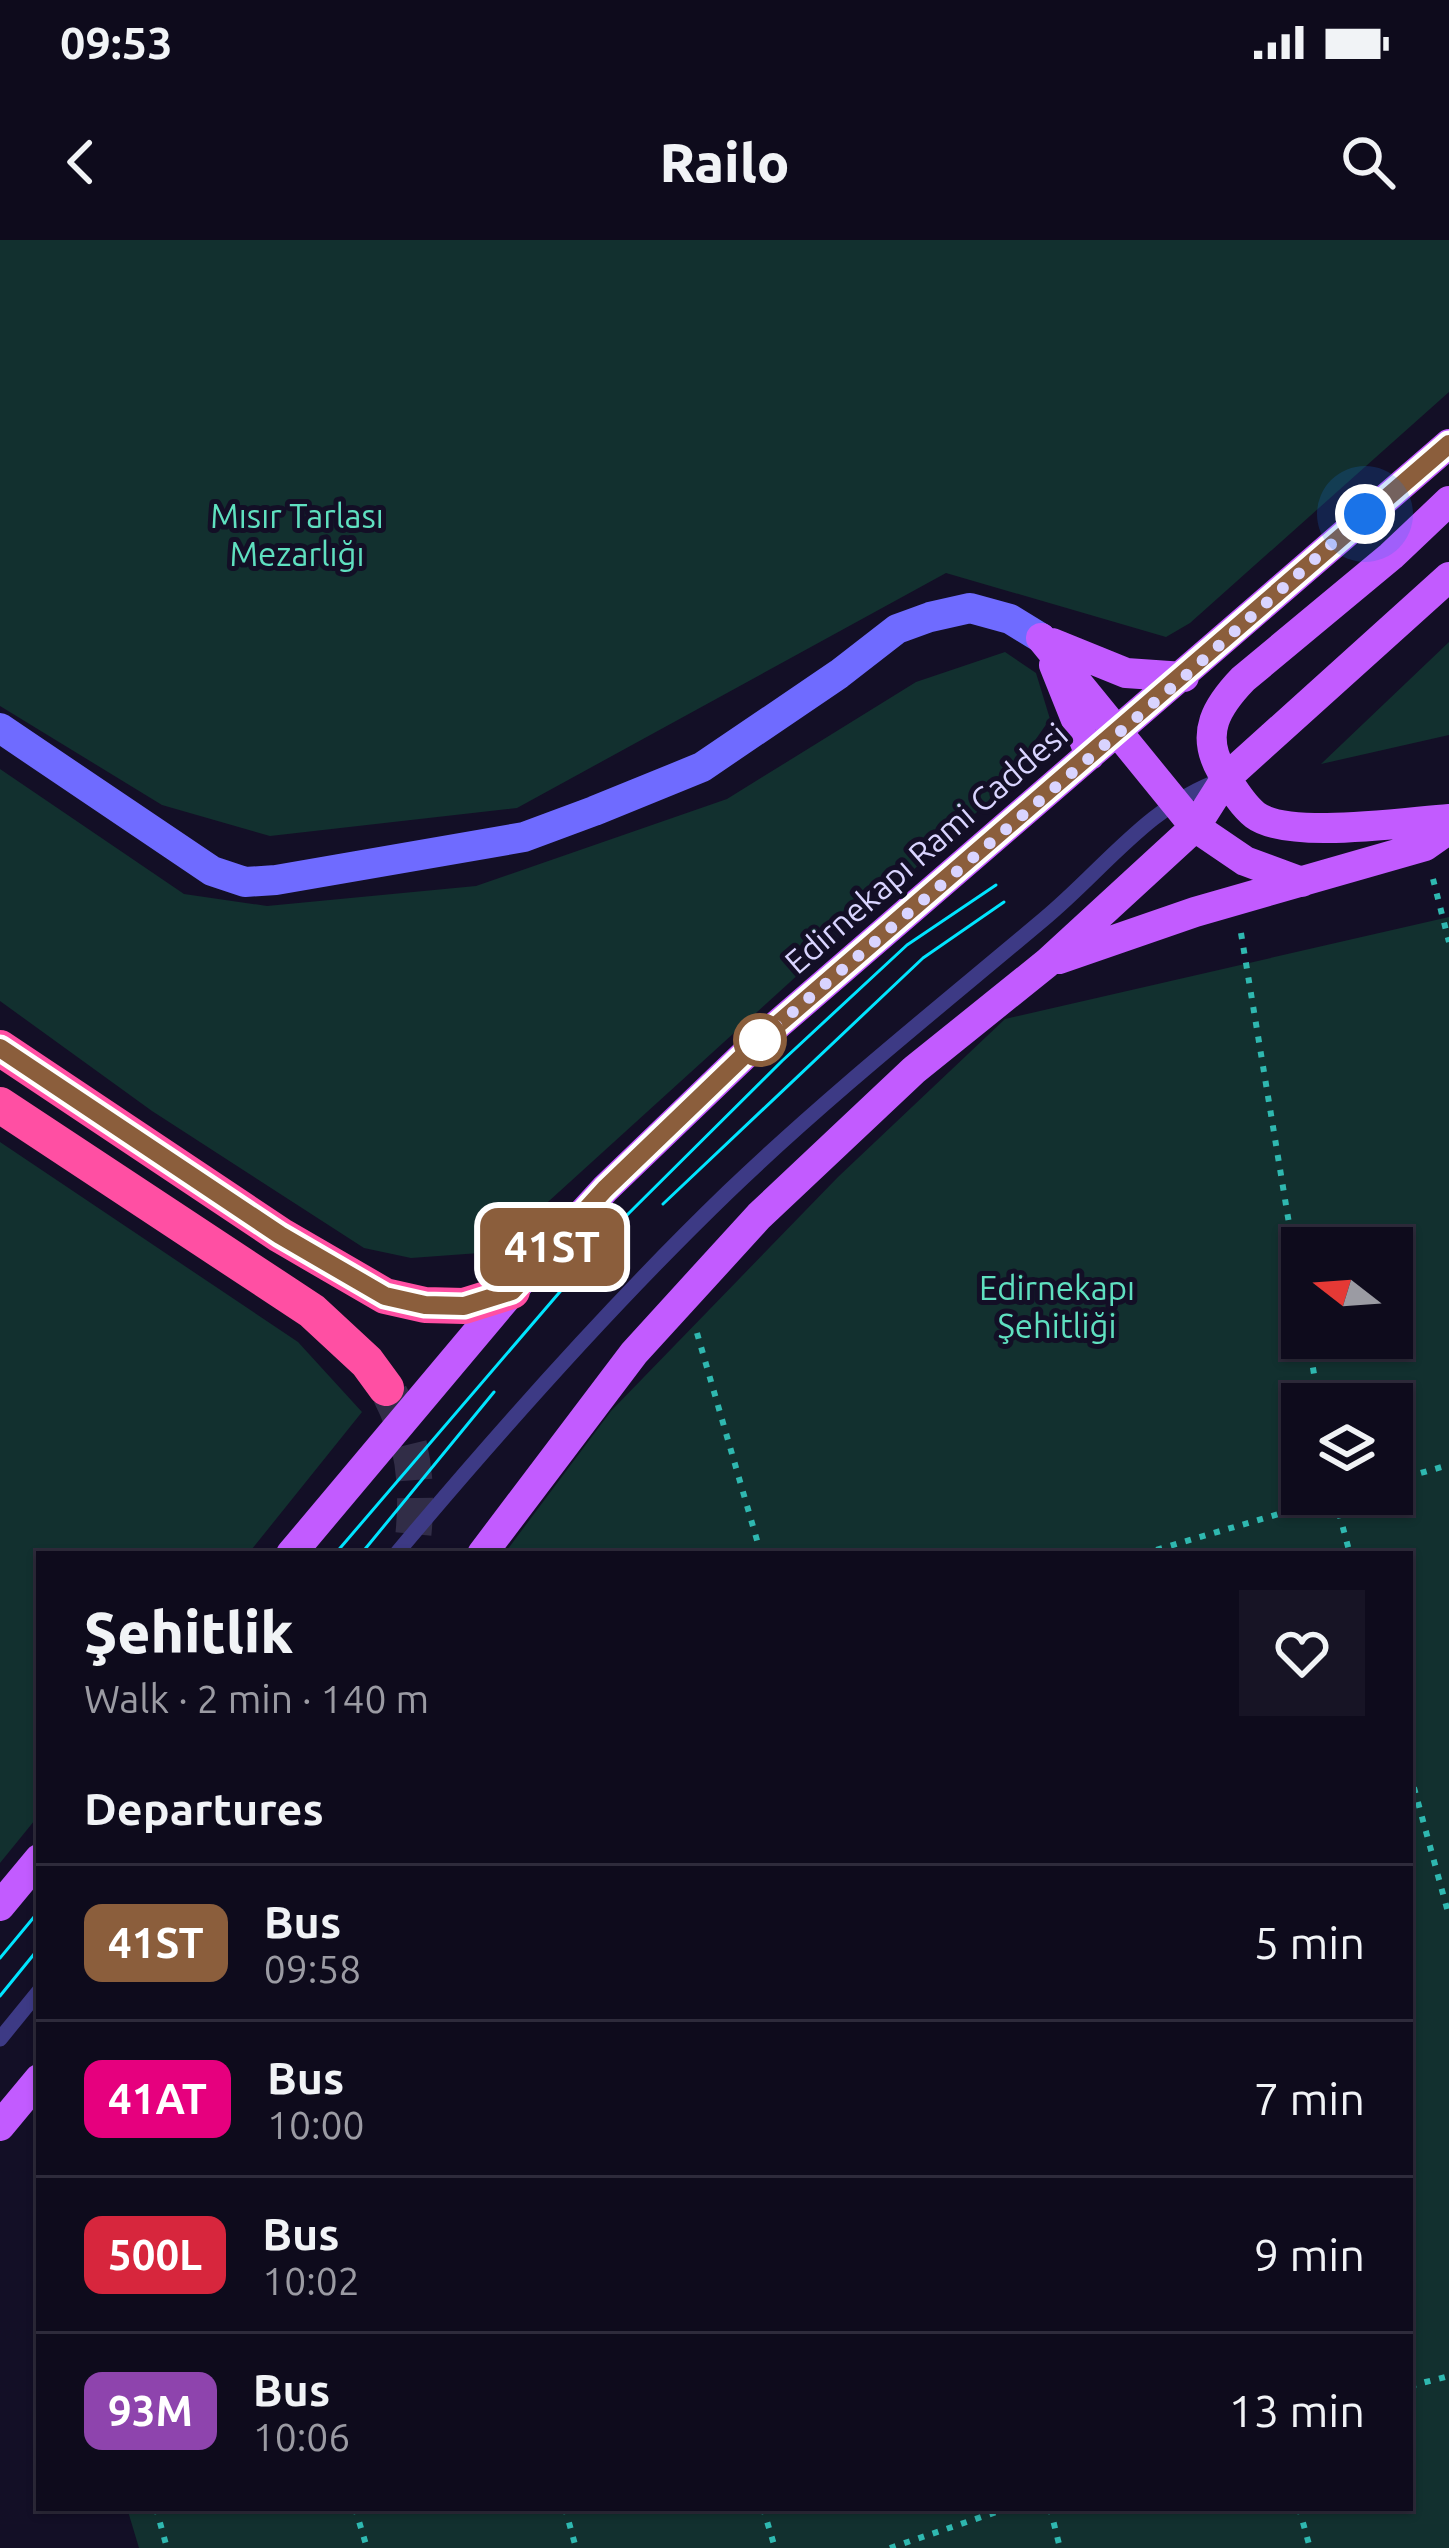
<!DOCTYPE html>
<html lang="en">
<head>
<meta charset="utf-8">
<style>
	:root { --surface:#0e0b1c; --page:#171425; --text:#f1f3f6; --muted:#9b9ba3; --line:#2e2b3b }
	body { margin:0; font-family:Ubuntu,sans-serif; background:var(--page); color:var(--text); height:100vh; display:flex; flex-direction:column; font-size:45px; white-space:nowrap }
	* { box-sizing:border-box; margin:0 }
	p { font-size:39px; color:var(--muted) }
	.icon { flex:none; width:66px; height:66px; fill:none; stroke:currentColor; stroke-width:2; stroke-linecap:round; stroke-linejoin:round }
	.map { position:relative; flex:1; overflow:hidden }
	.panel { position:absolute; left:36px; top:1311px; width:1377px; height:960px; display:flex; flex-direction:column; background:var(--surface); border-radius:0px; box-shadow:0 3px 9px #0004,0 0 0 3px var(--line) }
	.panel>* { flex:none }
	.badge { padding:0 24px; border-radius:18px; font-size:42px; line-height:78px }
	.needle { width:78px; rotate:287deg }
	.fabs { position:absolute; left:1281px; top:987px; display:grid; gap:24px }
	.fabs a { display:grid; place-items:center; width:132px; height:132px; border-radius:0px; background:var(--surface); box-shadow:0 3px 9px #0004,0 0 0 3px var(--line); font-size:60px }
	.you { position:absolute; width:60px; height:60px; margin:-30px; border:9px solid #fff; border-radius:50%; background:#1a73e8; box-shadow:0 0 0 18px #1a73e833 }
	.map>.badge { position:absolute; translate:-50% -50%; box-shadow:0 0 0 6px #fff }
	h2 { padding:0 48px; font-size:45px; line-height:108px }
	.round { display:grid; place-items:center; flex:none; width:126px; height:126px; border-radius:0px; background:var(--page) }
	.head { display:flex; align-items:center; justify-content:space-between; height:204px; padding:0 48px }
	h1 { font-size:57px; font-weight:800; line-height:90px }
	ul { padding:0; list-style:none }
	li { display:flex; align-items:center; gap:36px; height:156px; padding:0 48px; border-top:3px solid var(--line) }
	li div { flex:1 }
	li b { display:block; font-size:45px }
	li em { font-style:normal }
	li .badge { min-width:132px; font-weight:700; text-align:center }
	.status { display:flex; justify-content:space-between; align-items:center; height:84px; padding:0 60px; background:var(--surface); direction:ltr }
	.status svg { height:33px; fill:currentColor }
	header { display:flex; justify-content:space-between; align-items:center; height:156px; padding:0 48px; background:var(--surface); font-size:54px; font-weight:800 }
	.map>svg:first-child { display:block }
	.green { fill:#12302f; fill-rule:evenodd }
	.lines { fill:none; stroke-linecap:round; stroke-linejoin:round }
	.highway-tunnel { stroke:#312d47; stroke-width:36; stroke-dasharray:36 18; stroke-linecap:butt }
	.path { stroke:#2fb8b0; stroke-width:6; stroke-dasharray:6 9; stroke-linecap:butt }
	.lane { stroke:#3d3a85; stroke-width:15 }
	.secondary { stroke:#6f6bff; stroke-width:30 }
	.primary { stroke:#c25bff; stroke-width:30 }
	.highway { stroke:#ff4fa3; stroke-width:36 }
	.tram { stroke:#00e5ff; stroke-width:3 }
	.line-casing { stroke:#fff; stroke-width:27 }
	.line { stroke:#8b5e3c; stroke-width:18 }
	.walk { stroke:#d9d4ff; stroke-width:12; stroke-dasharray:0 21.6 }
	.stop-dot { fill:#fff; stroke:#8b5e3c; stroke-width:6 }
	.labels { text-anchor:middle; stroke-width:10; stroke-linejoin:round; paint-order:stroke }
	.park-label { font-size:33px; fill:#5fe0c0; stroke:#130f26 }
	.street-label { font-size:33px; fill:#d9d4ff; stroke:#130f26 }
</style>
</head>
<body>
<div class="status"><b>09:53</b><svg viewBox="0 0 49 12"><path d="M0 12V9h3v3zM5 12V6h3v6zM10 12V3h3v9zM15 12V0h3v12zM26 1h20v11H26zM47 4h2v5h-2z"/></svg></div>
<header><svg class="icon" aria-label="back" viewBox="0 0 24 24"><path d="M15 5l-7 7 7 7"/></svg>Railo<svg class="icon" aria-label="search" viewBox="0 0 24 24"><circle cx="10" cy="10" r="6"/><path d="M15 15l6 6"/></svg></header>
<div class="map">
<svg width="1449" height="2308" viewBox="0 0 1449 2308">
	<rect width="100%" height="100%" fill="#130f26"/>
	<path class="green" d="M0 0H1449V152L1190 383 1166 397 946 333 517 568 270 596 162 565 0 466Z
		M1449 402V495L1321 524Z
		M1005 412 1036 433 1050 479 998 553 493 1012 411 1018 364 1008 152 871 0 761V529L184 654 267 666 476 646 727 559 916 442Z
		M1449 677V2308H139L127 2268H1410V1314H504L611 1171 838 937 1005 779ZM1302 1008H1392V1098H1302ZM1302 1164H1392V1254H1302Z
		M0 902 298 1102 362 1172 248 1314H39V1575L0 1623Z"/>
	<g class="lines">
		<path class="highway-tunnel" d="M390 1154C417 1206 419 1258 411 1314"/>
		<path class="path" d="M1433 639 1449 702
			M1241 693 1302 1062
			M697 1093 761 1314
			M1308 1098 1319 1164
			M1392 1241 1449 1225
			M1335 1258 1350 1314
			M1142 1314 1347 1254
			M1410 1533 1449 1676
			M1410 2146 1449 2136
			M156 2268 167 2308
			M355 2268 367 2308
			M565 2268 576 2308
			M763 2268 775 2308
			M1050 2268 1060 2308
			M1299 2268 1310 2308
			M890 2308 1008 2268"/>
		<path class="lane" d="M396 1314C501 1189 610 1066 728 952 828 856 937 769 1044 679 1102 631 1149 565 1221 540
			M0 1799 39 1751"/>
		<path class="secondary" d="M0 488 212 631 245 642 276 640 524 597 594 571 702 527 839 434 897 389 930 377 970 368 1010 379 1041 398"/>
		<path class="primary" d="M1449 261 1391 316 1243 439C1217 466 1200 493 1221 530 1230 544 1241 564 1255 575 1288 600 1405 582 1449 579
			M1041 398 1195 587 1245 621 1302 642
			M1052 403 1126 433 1184 437
			M1054 425 1090 515
			M1059 719 1195 672 1425 606 1449 589
			M291 1314 512 1051 605 949 762 798 1449 204
			M482 1314 634 1113 759 976 914 830 1047 723 1195 587 1226 538 1449 337
			M0 1666 39 1619
			M0 1886 39 1839"/>
		<path class="highway" d="M0 808 280 995 385 1056 425 1065 464 1066 512 1051
			M0 865 312 1071 367 1122 386 1148"/>
		<path class="tram" d="M663 964 923 718 1004 662
			M335 1314 619 983 782 821 907 705 996 645
			M361 1314 494 1152
			M0 1718 39 1671
			M0 1756 39 1708"/>
	</g>
	<g class="lines">
		<defs>
			<path id="line" d="M0 808 280 995 385 1056 425 1065 464 1066 512 1051 605 949 762 798 1449 204"/>
		</defs>
		<use href="#line" class="line-casing"/>
		<use href="#line" class="line"/>
		<path class="walk" d="M760 800 1184 437 1365 274"/>
	</g>
	<circle class="stop-dot" cx="760" cy="800" r="24"/>
	<g class="labels">
		<g class="park-label">
			<text x="297" y="288">Mısır Tarlası<tspan x="297" dy="38">Mezarlığı</tspan></text>
			<text x="1057" y="1060">Edirnekapı<tspan x="1057" dy="38">Şehitliği</tspan></text>
		</g>
		<g class="street-label">
			<text transform="translate(926 608) rotate(-41)" y="12">Edirnekapı Rami Caddesi</text>
		</g>
	</g>
</svg>
<div class="fabs">
<a><svg class="needle" viewBox="-14 -14 28 28"><path d="M0-13l5 13h-10z" fill="#e53935"/><path d="M0 13l5-13h-10z" fill="#9b9ba3"/></svg></a>
<a><svg class="icon" aria-label="layers" viewBox="0 0 24 24"><path d="M12 4l9 5-9 5-9-5zM3 14l9 5 9-5"/></svg></a>
</div>
<div class="you" style="left:1365px;top:274px"></div>
<b class="badge" style="left:552px;top:1007px;background:#8b5e3c;color:#fff">41ST</b>
<section class="panel">
<div class="head"><div><h1>Şehitlik</h1><p>Walk · 2 min · 140 m</p></div><a class="round"><svg class="icon" aria-label="heart" viewBox="0 0 24 24"><path d="M12 20l-8-8c-3-5 5-10 8-4 3-6 11-1 8 4z"/></svg></a></div>
<h2>Departures</h2>
<ul>
<li><span class="badge" style="background:#8b5e3c;color:#fff">41ST</span><div><b>Bus</b><p>09:58</p></div><em>5 min</em></li>
<li><span class="badge" style="background:#e6007e;color:#fff">41AT</span><div><b>Bus</b><p>10:00</p></div><em>7 min</em></li>
<li><span class="badge" style="background:#d7263d;color:#fff">500L</span><div><b>Bus</b><p>10:02</p></div><em>9 min</em></li>
<li><span class="badge" style="background:#8e44ad;color:#fff">93M</span><div><b>Bus</b><p>10:06</p></div><em>13 min</em></li>
</ul>
</section>
</div>
</body>
</html>
